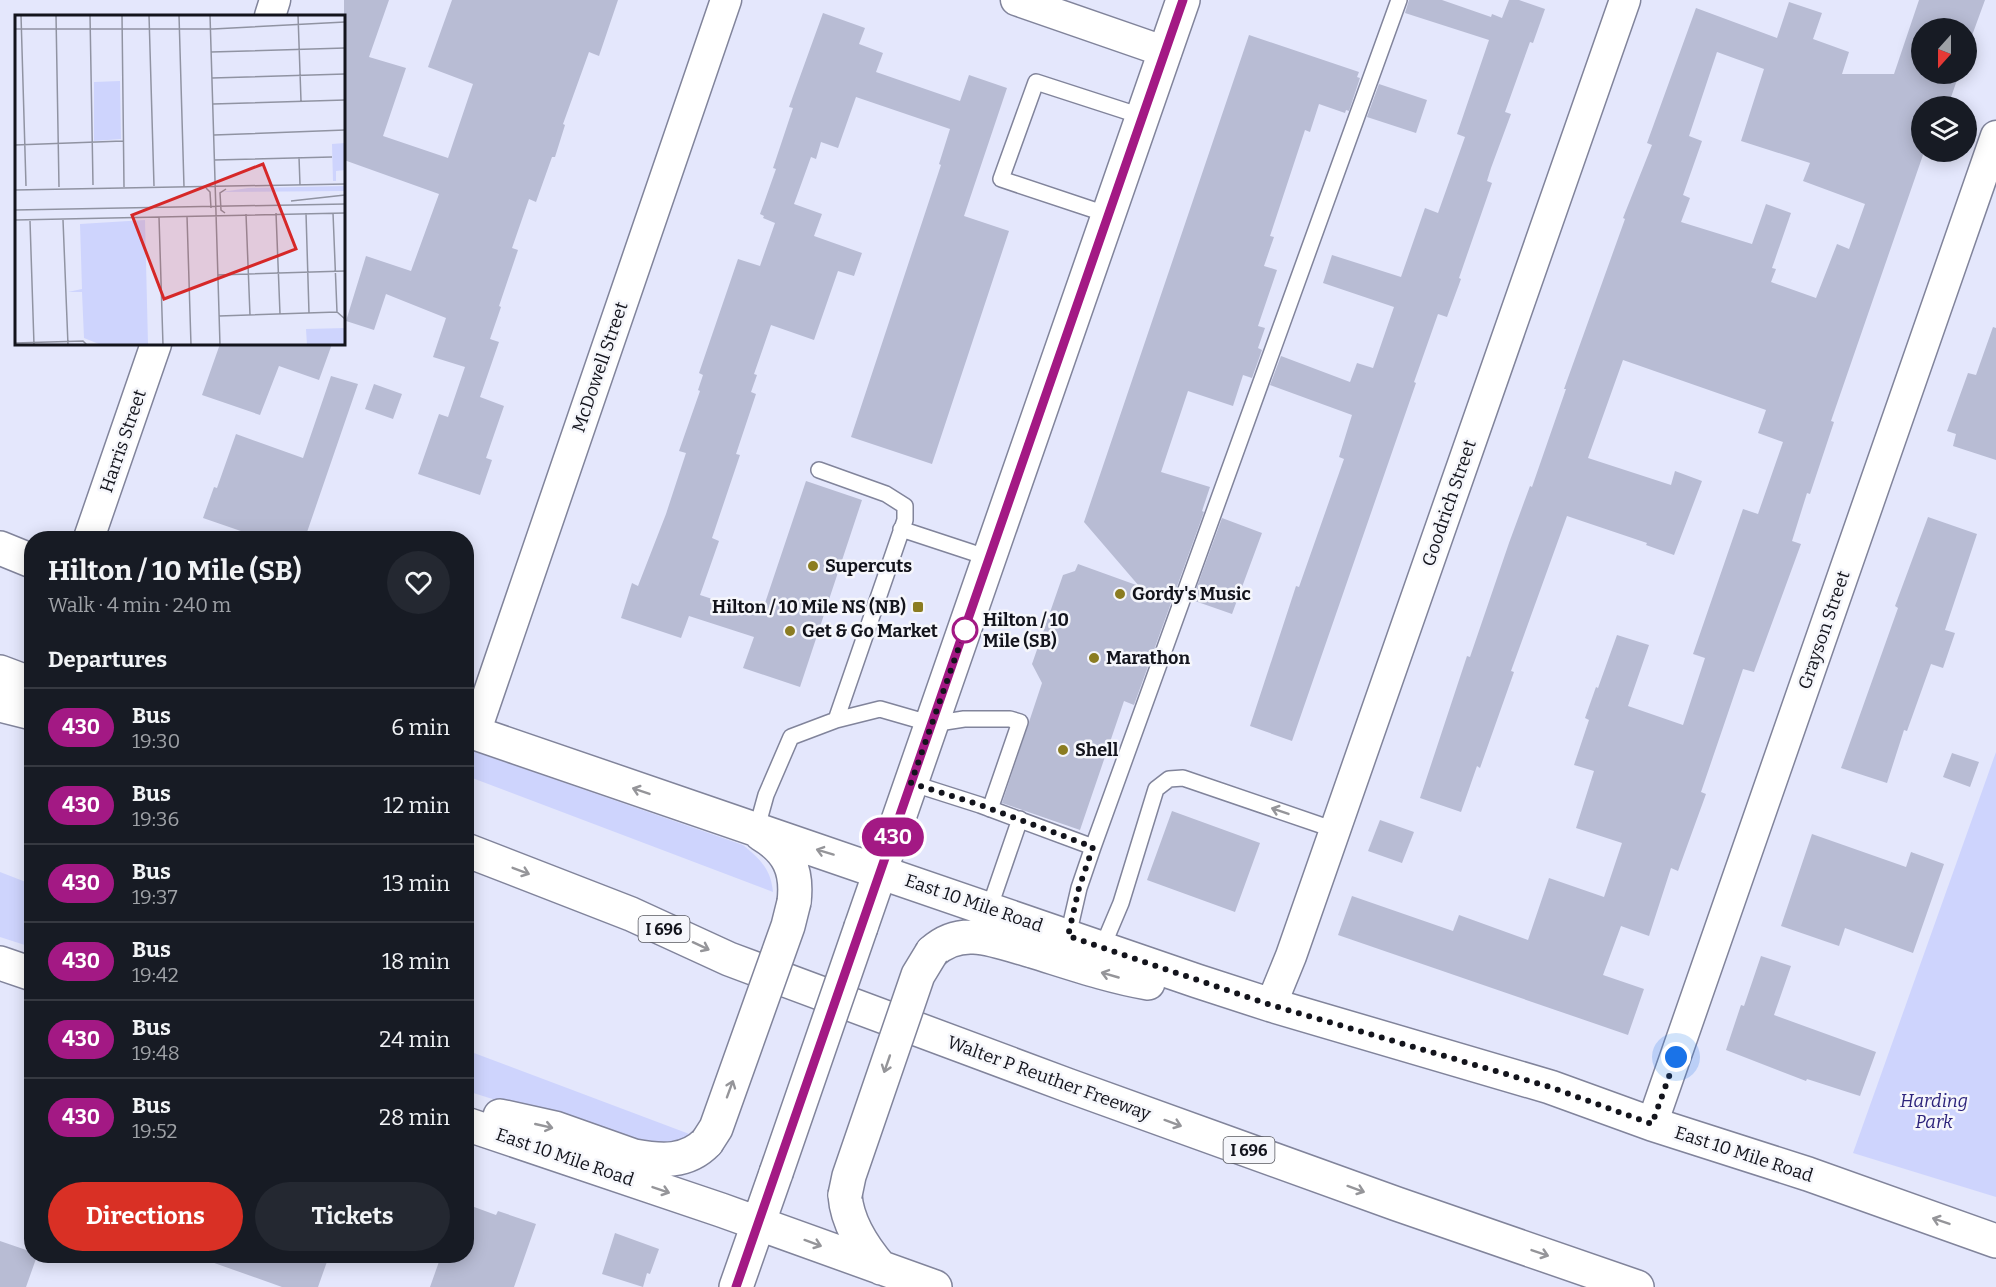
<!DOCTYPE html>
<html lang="en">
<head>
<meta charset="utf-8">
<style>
	:root { --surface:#171b24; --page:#242831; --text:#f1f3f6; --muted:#9ea1a6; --line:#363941; --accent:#d93025 }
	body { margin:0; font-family:Bitter,serif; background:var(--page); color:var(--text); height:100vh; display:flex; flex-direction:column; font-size:22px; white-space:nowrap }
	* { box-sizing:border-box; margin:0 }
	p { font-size:20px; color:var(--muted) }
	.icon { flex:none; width:33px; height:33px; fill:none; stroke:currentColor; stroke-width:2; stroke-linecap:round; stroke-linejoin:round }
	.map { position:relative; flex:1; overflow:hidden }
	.drawer { position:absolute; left:24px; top:531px; width:450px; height:732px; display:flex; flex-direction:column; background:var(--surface); border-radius:24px; box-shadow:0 3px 15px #0003 }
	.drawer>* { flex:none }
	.badge { padding:0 12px; border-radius:20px; font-size:21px; line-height:39px }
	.needle { width:39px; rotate:201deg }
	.controls { position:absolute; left:1911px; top:18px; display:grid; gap:12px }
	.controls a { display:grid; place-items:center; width:66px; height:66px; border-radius:50%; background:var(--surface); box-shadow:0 3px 15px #0003; font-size:30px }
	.you { position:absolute; width:30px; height:30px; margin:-15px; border:4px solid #fff; border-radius:50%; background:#1a73e8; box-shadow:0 0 0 9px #1a73e833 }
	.map>.badge { position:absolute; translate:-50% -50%; box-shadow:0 0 0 3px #fff }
	h2 { padding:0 24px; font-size:22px; line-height:54px }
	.round { display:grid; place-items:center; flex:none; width:63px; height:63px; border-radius:32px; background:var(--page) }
	.head { display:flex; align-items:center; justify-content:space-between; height:102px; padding:0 24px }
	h1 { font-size:28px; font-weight:700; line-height:45px }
	.button { display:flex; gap:12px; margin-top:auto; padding:12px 24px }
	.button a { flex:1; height:69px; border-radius:36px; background:var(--accent); color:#fff; font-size:24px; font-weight:700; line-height:69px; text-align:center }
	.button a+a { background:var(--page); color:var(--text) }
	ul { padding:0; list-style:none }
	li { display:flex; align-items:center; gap:18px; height:78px; padding:0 24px; border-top:2px solid var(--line) }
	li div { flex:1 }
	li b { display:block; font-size:22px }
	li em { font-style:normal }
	li .badge { min-width:66px; font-weight:700; text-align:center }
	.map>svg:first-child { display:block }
	.green { fill:#ced4fd }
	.building { fill:#b8bcd4; fill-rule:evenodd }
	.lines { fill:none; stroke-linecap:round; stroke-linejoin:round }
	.lane-casing { stroke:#81849b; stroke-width:18 }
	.street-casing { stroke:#81849b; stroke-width:33 }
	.secondary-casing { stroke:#81849b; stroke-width:36 }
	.highway-casing { stroke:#81849b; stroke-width:36 }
	.lane { stroke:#fff; stroke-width:15 }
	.street { stroke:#fff; stroke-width:30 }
	.secondary { stroke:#fff; stroke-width:33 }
	.highway { stroke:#fff; stroke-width:33 }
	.secondary-bridge-casing { stroke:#81849b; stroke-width:36; stroke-linecap:butt }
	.secondary-bridge { stroke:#fff; stroke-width:33 }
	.oneway { stroke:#959599 }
	.line-casing { stroke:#fff; stroke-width:14 }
	.line { stroke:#a31984; stroke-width:9 }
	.walk { stroke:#13141c; stroke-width:6; stroke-dasharray:0 10.8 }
	.poi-dot { fill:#8b7c21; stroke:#f5f6fb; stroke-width:2 }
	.stop-dot { fill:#fff; stroke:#a31984; stroke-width:3 }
	.labels { text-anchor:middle; stroke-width:5; stroke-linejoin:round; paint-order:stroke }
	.shield { fill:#f5f6fb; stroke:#57585f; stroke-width:1.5 }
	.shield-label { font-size:16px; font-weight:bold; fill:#13141c }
	.street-label { font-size:18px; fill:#13141c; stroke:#f5f6fb }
	.poi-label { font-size:18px; font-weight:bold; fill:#13141c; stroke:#f5f6fb; text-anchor:start }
	.stop-label { font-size:18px; font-weight:bold; fill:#13141c; stroke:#f5f6fb; text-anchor:start }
	.park-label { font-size:18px; font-style:italic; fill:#2c237b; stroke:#f5f6fb }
	.inset-road { fill:none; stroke:#9093a2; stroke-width:1.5 }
	.view { fill:#d62828; fill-opacity:0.15; stroke:#d62828; stroke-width:3 }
	.inset-edge { fill:none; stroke:#13141c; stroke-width:3 }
</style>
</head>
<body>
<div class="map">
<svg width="1996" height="1287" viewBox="0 0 1996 1287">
	<rect width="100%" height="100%" fill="#e4e7fc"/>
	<path class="green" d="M467 749 743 845C760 859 771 869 773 892L467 776Z
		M1996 752V1197L1853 1153Z
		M0 872 31 884V947L0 937Z
		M466 1050 692 1135 677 1143 650 1148 467 1091Z"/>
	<path class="building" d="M344 0H389L369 57 406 68 383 136 448 158 473 84 428 67 452 0H618L599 56 589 52 563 124 565 125 555 157H552L536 202 529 199 512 248 518 250 499 306 501 307 490 339 499 342 480 397 504 406 486 458 492 460 480 495 418 474 439 414 448 417 465 367 433 357 446 318 386 294 374 330 346 321 366 256 411 271 439 194 344 160Z
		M1409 0H1442L1491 17 1492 14 1502 18 1509 0H1519L1545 9 1533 43 1530 42 1505 112 1511 114 1491 168 1487 181 1492 183 1459 278 1461 279 1447 317 1438 314 1414 382 1416 383 1292 741 1250 726 1296 586 1299 587 1344 459 1339 457 1352 415 1270 385 1281 356 1350 382 1357 363 1373 368 1394 307 1323 283 1332 255 1401 277 1425 208 1438 213 1465 137 1457 134 1489 40 1405 13Z
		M1919 0H1985L1966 52V28H1922V74H1959L1948 106H1922V152H1924L1831 421 1834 422 1810 494 1807 493 1792 541 1801 544 1754 672 1743 669 1701 792 1706 794 1678 871 1671 868 1649 936 1621 926 1603 975 1644 989 1628 1035 1338 935 1352 896 1453 931 1459 915 1528 940 1549 878 1604 897 1622 843 1576 828 1594 771 1574 765 1589 720 1585 718 1596 687 1598 688 1617 635 1649 645 1628 706 1683 725 1705 658 1693 654 1743 509 1758 514 1783 442 1758 433 1766 410 1623 360 1588 458 1671 485 1675 471 1702 481 1674 555 1646 545 1647 543 1567 516 1511 671 1514 672 1480 768 1477 766 1461 812 1420 798 1467 656 1470 657 1509 543 1530 486 1532 487 1566 389H1564L1625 219 1623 218 1652 145 1647 143 1696 8 1777 38 1789 2 1822 13 1813 39 1849 52 1842 74H1894ZM1717 52 1764 69 1741 141 1810 163 1803 181 1865 204 1849 249 1837 244 1816 298 1771 282 1776 269 1772 268 1791 213 1766 204 1752 244 1681 222 1690 198 1683 195 1702 141 1689 136Z
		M823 13 865 28 859 44 883 53 876 72 960 101 969 75 1007 88 964 216 1009 231 932 464 851 437 941 165 939 164 950 129 856 97 838 148 821 142 816 159 811 157 794 204 822 214 814 236 862 253 854 276 838 271 814 340 771 325 754 374 757 375 751 392 756 394 736 454 740 455 712 538 719 541 700 595 761 615 806 481 862 500 800 687 743 668 754 637 689 616 681 638 621 618 632 583 638 586 666 514 686 453 679 451 700 391 698 390 703 375 699 373 738 259 760 266 775 223 763 218 764 216 760 214 776 169 773 168 793 108 789 107Z
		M1249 35 1359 72 1357 77 1360 78 1349 111 1346 110 1345 113 1319 104 1310 132 1305 130 1270 236 1274 237 1264 266 1277 270 1258 326 1265 328 1258 348 1262 350 1252 378 1243 375 1233 406 1188 391 1161 472 1210 487 1202 511 1204 512 1134 705 1124 701 1080 830 1002 803 1042 683 1032 664 1063 575 1075 571 1078 564 1139 586 1084 522Z
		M1379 84 1427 100 1416 133 1367 117Z
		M1993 327 1996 328V460L1953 446 1956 434 1947 431 1968 373 1976 375Z
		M220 344H332L319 380 279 366 260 415 202 395Z
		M331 376 358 384 305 538H261L203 518 214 487 217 488 236 434 303 458Z
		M374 384 402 394 393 419 365 409Z
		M1928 517 1977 534 1945 630 1955 633 1943 668 1931 664 1907 731 1904 730 1887 783 1841 768 1898 608 1895 606Z
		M1222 518 1262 533 1232 614 1192 600Z
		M1952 753 1979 762 1970 787 1943 777Z
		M1172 811 1260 843 1235 912 1147 880Z
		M1380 820 1414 832 1402 863 1368 851Z
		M1812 834 1906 867 1911 852 1944 864 1913 953 1845 928 1839 946 1781 926Z
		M1761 956 1791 966 1774 1015 1876 1052 1860 1096 1807 1079 1806 1081 1726 1050 1741 1005 1744 1006Z
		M466 1204 496 1215 498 1211 536 1224 514 1287H430L441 1256H466Z
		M615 1233 659 1249 650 1274 647 1273 643 1287 602 1274Z
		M0 1241 32 1252V1256H37L26 1287H0Z
		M203 1256H329L318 1287H282L203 1259Z"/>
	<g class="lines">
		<defs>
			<path id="lane" d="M1109 215 1001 179 1036 82 1144 117
				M819 470 886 494 905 506V520L836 720
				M901 529 989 558
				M911 783 980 805 1093 847
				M756 831 766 795 791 737 836 720 880 709 932 724 964 719H1010L1020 722 990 809
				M989 909 1020 819
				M1067 940 1079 888 1093 847 1399 0
				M1102 948 1121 903 1156 789 1169 779 1183 778 1335 830"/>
			<path id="street" d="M1016 0 1166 52
				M270 16 275 0
				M89 538 156 344
				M475 733 726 0
				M1271 1005 1291 956 1625 0
				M1652 1124 1996 136"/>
			<path id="secondary" d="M0 548 32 561
				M466 730 1197 981 1271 1005 1550 1087 1652 1124 1808 1174 1996 1241
				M761 834C788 850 798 870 794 902
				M861 927 1183 0
				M932 952C944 941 957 936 974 937 993 938 1014 946 1032 951 1071 963 1108 976 1148 983
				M0 963 32 974
				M500 1116 555 1128 634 1156C661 1161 687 1163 707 1142
				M466 1124 721 1210 935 1287
				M845 1195C847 1223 863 1247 881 1268
				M736 1287 776 1173"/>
			<path id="highway" d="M0 672 32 684
				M0 705 32 713
				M466 850 631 914 729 959 1067 1085 1397 1204 1637 1287"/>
		</defs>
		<use href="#lane" class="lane-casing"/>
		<use href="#street" class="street-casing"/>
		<use href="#secondary" class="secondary-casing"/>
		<use href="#highway" class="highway-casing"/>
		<use href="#lane" class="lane"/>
		<use href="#street" class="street"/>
		<use href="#secondary" class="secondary"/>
		<use href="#highway" class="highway"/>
		<defs>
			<path id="secondary-bridge" d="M707 1142 716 1128 788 926 794 902
				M776 1173 861 927
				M845 1195 849 1176 918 975 932 952"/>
		</defs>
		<use href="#secondary-bridge" class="secondary-bridge-casing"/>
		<use href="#secondary-bridge" class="secondary-bridge"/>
	</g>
	<defs><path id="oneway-shaft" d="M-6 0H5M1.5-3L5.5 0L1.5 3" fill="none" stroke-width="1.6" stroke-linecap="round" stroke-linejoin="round" transform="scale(1.5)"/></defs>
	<g class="oneway">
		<use href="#oneway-shaft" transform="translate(641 791) rotate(-161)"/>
		<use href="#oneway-shaft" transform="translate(1280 811) rotate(-161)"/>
		<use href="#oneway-shaft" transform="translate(825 852) rotate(-163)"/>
		<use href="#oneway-shaft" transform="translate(521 871) rotate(21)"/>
		<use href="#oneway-shaft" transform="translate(701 946) rotate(25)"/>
		<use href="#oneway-shaft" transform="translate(1110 975) rotate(-164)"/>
		<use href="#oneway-shaft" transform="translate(887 1064) rotate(109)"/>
		<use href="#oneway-shaft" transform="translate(730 1089) rotate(-70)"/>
		<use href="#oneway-shaft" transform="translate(1173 1123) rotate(20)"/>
		<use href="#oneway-shaft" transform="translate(544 1126) rotate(13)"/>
		<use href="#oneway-shaft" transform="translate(1356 1189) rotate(20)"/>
		<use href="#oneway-shaft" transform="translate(661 1190) rotate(19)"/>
		<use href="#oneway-shaft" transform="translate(1941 1221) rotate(-161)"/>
		<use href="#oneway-shaft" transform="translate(813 1243) rotate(20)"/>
		<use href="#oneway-shaft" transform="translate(1540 1253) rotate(19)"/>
	</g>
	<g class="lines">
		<defs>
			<path id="line" d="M736 1287 1183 0"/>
		</defs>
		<use href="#line" class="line-casing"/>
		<use href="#line" class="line"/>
		<path class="walk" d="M965 630 911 783 980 805 1093 847 1079 888 1068 936 1271 1005 1550 1087 1652 1124 1676 1057"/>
	</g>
	<g class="poi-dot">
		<circle cx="813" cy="566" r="6"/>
		<circle cx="1120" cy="594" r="6"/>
		<rect x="912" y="601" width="12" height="12" rx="3"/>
		<circle cx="790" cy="631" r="6"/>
		<circle cx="1094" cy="658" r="6"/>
		<circle cx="1063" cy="750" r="6"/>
	</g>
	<circle class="stop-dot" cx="965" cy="630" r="12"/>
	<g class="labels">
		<g class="shield">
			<rect x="638.5" y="916" width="51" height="26" rx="4.5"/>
			<rect x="1223.5" y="1137" width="51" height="26" rx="4.5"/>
		</g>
		<g class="shield-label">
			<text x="664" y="935">I 696</text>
			<text x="1249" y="1156">I 696</text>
		</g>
		<g class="street-label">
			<text transform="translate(600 367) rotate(-71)" y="6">McDowell Street</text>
			<text transform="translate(123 441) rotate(-71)" y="6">Harris Street</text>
			<text transform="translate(1449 503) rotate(-71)" y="6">Goodrich Street</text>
			<text transform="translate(1824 630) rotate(-71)" y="6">Grayson Street</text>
			<text transform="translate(974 903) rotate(19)" y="6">East 10 Mile Road</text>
			<text transform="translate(1049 1078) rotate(20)" y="6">Walter P Reuther Freeway</text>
			<text transform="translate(1744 1154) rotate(18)" y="6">East 10 Mile Road</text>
			<text transform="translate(565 1157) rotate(19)" y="6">East 10 Mile Road</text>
		</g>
		<g class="poi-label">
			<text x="825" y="572">Supercuts</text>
			<text x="1132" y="600">Gordy's Music</text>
			<text x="906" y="613" text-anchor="end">Hilton / 10 Mile NS (NB)</text>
			<text x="802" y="637">Get &amp; Go Market</text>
			<text x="1106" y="664">Marathon</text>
			<text x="1075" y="756">Shell</text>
		</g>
		<g class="stop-label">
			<text x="983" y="626">Hilton / 10<tspan x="983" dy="21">Mile (SB)</tspan></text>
		</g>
		<g class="park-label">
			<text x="1934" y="1107">Harding<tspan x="1934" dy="21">Park</tspan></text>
		</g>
	</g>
	<g transform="translate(15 15)">
		<rect width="330" height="330" fill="#e4e7fc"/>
		<path d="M105 66 106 124 79 126V67ZM330 128V155L321 156V166H318L317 129ZM330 171V176L207 177 233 173ZM130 205 133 329H84L69 323 67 277H53L67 274 65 209ZM330 313V330H292L291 314Z" fill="#ced4fd"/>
		<path class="inset-road" d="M6 0 11 171M41 0 44 172M75 0 78 170M107 0 109 172M134 0 139 171M164 0 169 172M195 0 205 330M283 0 286 86M0 14H198L330 7M196 37 330 33M197 63 330 59M198 89 330 85M199 120 330 115M0 130 108 126M284 142 285 170M199 145 317 142M191 173 195 177 196 193M0 175 330 169M276 186 330 180M0 195 330 189M210 198 206 195 205 178 211 174M261 198 265 299M291 198 294 298M318 198 322 297M231 199 235 300M172 201 176 330M144 202 148 330M0 205 330 198M48 205 53 330M15 206 19 330M203 260 330 256M204 301 322 297 330 304M0 328 68 326 72 330"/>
		<path class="view" d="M248 149 281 234 149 284 117 200Z"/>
		<rect width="330" height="330" class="inset-edge"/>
	</g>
</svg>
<div class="controls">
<a><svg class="needle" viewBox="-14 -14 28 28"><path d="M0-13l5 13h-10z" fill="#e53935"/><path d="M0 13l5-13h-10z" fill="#9ea1a6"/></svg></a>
<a><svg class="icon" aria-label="layers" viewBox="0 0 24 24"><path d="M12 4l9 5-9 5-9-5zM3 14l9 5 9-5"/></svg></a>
</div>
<div class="you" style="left:1676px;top:1057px"></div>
<b class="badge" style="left:893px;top:837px;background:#a31984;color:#fff">430</b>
<section class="drawer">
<div class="head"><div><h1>Hilton / 10 Mile (SB)</h1><p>Walk · 4 min · 240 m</p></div><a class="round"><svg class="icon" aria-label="heart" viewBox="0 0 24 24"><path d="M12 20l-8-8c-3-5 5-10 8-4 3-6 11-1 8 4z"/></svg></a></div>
<h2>Departures</h2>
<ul>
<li><span class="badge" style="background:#a31984;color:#fff">430</span><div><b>Bus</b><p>19:30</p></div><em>6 min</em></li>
<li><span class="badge" style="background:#a31984;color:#fff">430</span><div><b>Bus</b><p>19:36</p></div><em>12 min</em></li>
<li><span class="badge" style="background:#a31984;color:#fff">430</span><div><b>Bus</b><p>19:37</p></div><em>13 min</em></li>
<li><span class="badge" style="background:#a31984;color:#fff">430</span><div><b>Bus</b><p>19:42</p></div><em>18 min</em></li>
<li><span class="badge" style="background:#a31984;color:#fff">430</span><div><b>Bus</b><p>19:48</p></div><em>24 min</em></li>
<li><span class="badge" style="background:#a31984;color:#fff">430</span><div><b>Bus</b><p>19:52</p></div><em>28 min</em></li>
</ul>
<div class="button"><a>Directions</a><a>Tickets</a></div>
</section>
</div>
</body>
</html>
